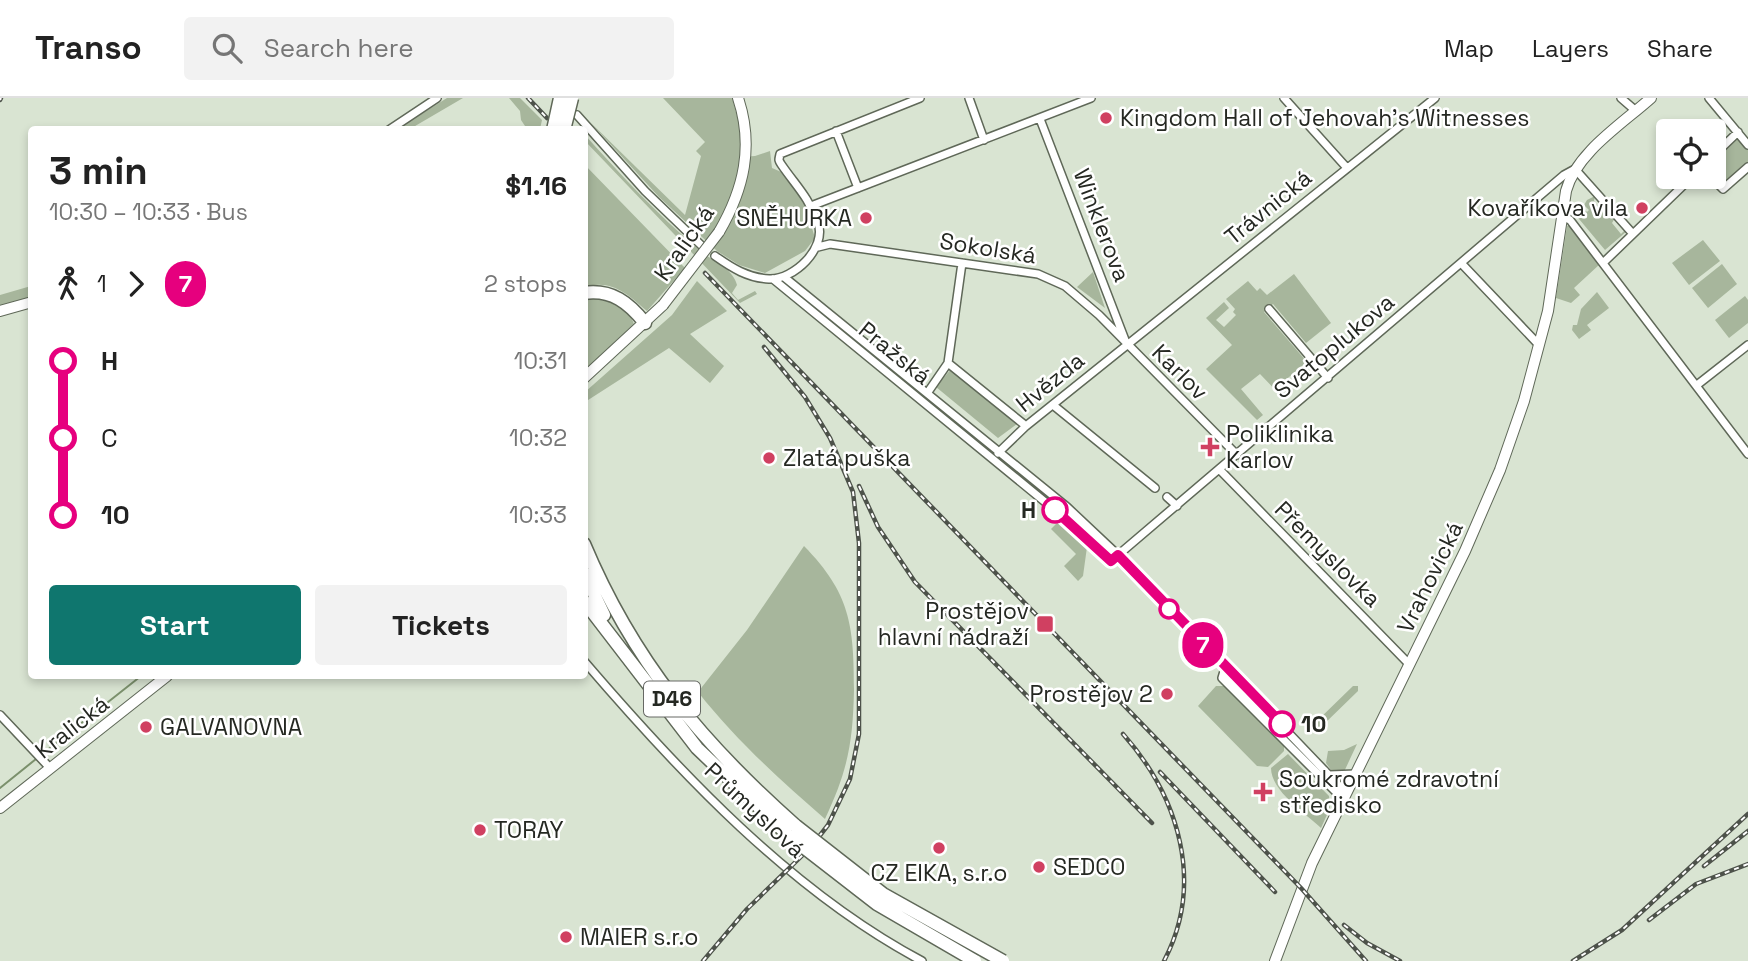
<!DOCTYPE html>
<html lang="en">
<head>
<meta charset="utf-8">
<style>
	:root { --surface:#fff; --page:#f2f2f2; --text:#222; --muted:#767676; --line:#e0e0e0; --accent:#0f766e }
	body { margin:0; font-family:"Space Grotesk",sans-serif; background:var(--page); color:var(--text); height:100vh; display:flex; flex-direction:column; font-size:26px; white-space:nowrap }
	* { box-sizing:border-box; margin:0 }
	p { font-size:23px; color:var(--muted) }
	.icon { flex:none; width:38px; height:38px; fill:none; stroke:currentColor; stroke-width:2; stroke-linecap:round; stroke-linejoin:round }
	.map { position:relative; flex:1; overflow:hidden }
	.panel { position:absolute; left:28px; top:28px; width:560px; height:553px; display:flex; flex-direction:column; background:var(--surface); border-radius:7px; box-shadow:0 4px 10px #0003 }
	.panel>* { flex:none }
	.badge { padding:0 14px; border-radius:23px; font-size:24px; line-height:46px }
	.controls { position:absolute; left:1656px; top:21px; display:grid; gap:14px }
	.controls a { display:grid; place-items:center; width:70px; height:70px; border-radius:7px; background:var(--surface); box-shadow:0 4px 10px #0003; font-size:35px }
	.map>.badge { position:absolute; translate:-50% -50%; box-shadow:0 0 0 4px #fff }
	.legs { display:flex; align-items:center; gap:10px; height:77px; padding:0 21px; font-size:23px }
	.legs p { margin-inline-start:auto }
	.overview { display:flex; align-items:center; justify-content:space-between; height:119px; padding:0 21px }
	h1 { font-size:38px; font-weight:700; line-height:52px }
	.cta { display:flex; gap:14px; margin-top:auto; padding:14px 21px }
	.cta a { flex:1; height:80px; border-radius:7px; background:var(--accent); color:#fff; font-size:28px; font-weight:700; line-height:80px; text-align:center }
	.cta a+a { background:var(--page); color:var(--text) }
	ul { padding:0 21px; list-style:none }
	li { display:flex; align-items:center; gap:24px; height:77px; font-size:26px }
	li i { display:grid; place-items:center; width:10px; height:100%; margin:0 9px; background:currentColor }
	li i::after { content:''; width:18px; height:18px; margin:-9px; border:5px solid; border-radius:50%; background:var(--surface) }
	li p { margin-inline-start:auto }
	li:first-child i { background:linear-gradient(#0000 50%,currentColor 0) }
	li:last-child i { background:linear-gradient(currentColor 50%,#0000 0) }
	header { display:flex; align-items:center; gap:42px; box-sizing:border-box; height:98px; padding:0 35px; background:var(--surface); border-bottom:2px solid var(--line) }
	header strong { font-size:33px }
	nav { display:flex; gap:38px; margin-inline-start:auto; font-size:24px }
	.search { width:490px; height:63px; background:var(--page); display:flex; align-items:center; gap:18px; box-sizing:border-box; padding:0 24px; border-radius:7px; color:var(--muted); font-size:26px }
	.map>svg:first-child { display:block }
	.green { fill:#a7b69c }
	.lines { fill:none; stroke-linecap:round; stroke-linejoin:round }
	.stream { stroke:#7b906c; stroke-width:2 }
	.street-casing { stroke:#5f6858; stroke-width:10 }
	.secondary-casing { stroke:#5f6858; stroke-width:12 }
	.highway-casing { stroke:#5f6858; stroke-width:15 }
	.street { stroke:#fff; stroke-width:7 }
	.secondary { stroke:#fff; stroke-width:10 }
	.highway { stroke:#fff; stroke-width:12 }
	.rail-casing { stroke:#4d524a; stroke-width:4.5 }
	.rail { stroke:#fff; stroke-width:2; stroke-dasharray:5; stroke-linecap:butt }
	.secondary-bridge-casing { stroke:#5f6858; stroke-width:12; stroke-linecap:butt }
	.highway-bridge-casing { stroke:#5f6858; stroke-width:15; stroke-linecap:butt }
	.secondary-bridge { stroke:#fff; stroke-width:10 }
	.highway-bridge { stroke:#fff; stroke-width:12 }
	.line-1-casing { stroke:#fff; stroke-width:16 }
	.line-1 { stroke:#e6007e; stroke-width:10 }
	.poi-dot { fill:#d04061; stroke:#fff; stroke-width:2.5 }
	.stop-1-dot { fill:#fff; stroke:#e6007e; stroke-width:3.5 }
	.labels { text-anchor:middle; stroke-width:5; stroke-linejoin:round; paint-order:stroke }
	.shield { fill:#fff; stroke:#666864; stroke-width:2 }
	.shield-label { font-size:21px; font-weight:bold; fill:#252822 }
	.poi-label { font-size:23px; fill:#252822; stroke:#fff; text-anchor:start }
	.street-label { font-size:23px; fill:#252822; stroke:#fff }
	.stop-label { font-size:23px; font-weight:bold; fill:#252822; stroke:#fff; text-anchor:end }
</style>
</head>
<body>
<header>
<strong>Transo</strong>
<div class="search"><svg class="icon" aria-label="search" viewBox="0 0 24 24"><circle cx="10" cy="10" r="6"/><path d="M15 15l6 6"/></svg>Search here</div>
<nav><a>Map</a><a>Layers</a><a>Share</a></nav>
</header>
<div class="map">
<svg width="1748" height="863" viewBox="0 0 1748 863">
	<rect width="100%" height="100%" fill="#d9e4d2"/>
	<path class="green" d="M447 0H463L410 31H397Z
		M509 0H520L542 22 540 31H527L521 22 520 13Z
		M663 0H732L740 29V59L755 58 770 53 772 70 786 76 801 94 815 140 805 153 765 175 739 167 717 153 659 99 591 25 685 117 701 58 696 53 705 44Z
		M584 36C621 77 657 116 699 152 712 163 733 170 737 187L732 195 738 202 755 193 757 196 740 205 585 43Z
		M1737 41 1748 52V66L1727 83 1721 84 1713 77V64Z
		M584 66 685 170 647 213C627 196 612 181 585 189Z
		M1595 98 1594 103 1603 114 1607 110 1615 120 1612 125 1621 136 1625 132 1627 133 1605 152 1574 115 1582 109 1587 114 1589 112 1584 107 1587 102Z
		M1567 128H1571L1600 166 1574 190 1580 197 1571 205 1556 200Z
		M1703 142 1720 163 1689 187 1672 165Z
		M1722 166 1737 186 1708 210 1692 190Z
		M1093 174 1105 210 1077 189Z
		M1294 176 1331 225 1306 245 1273 206 1264 214 1307 264 1277 289 1283 300 1260 276 1241 291 1263 317 1257 322 1206 271 1232 247 1206 220 1224 204 1229 210 1216 222 1224 229 1236 217 1233 214 1235 211 1226 201 1248 183 1257 193 1260 190 1267 197Z
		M697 183 727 213 690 236 724 268 710 285 669 250 585 304V294L672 217Z
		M31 188V200L0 210V197Z
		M1597 194 1609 210 1587 227 1591 232 1579 241 1572 232 1573 227H1577L1581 211Z
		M1745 198 1748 202V225L1729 240 1715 222Z
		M588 200C608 203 627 205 634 226L585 273V202Z
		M951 271 1017 326 998 340 936 289Z
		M1059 423 1087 449 1083 478 1078 483 1064 468 1076 456 1051 431Z
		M804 448C850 495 854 527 854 591 853 644 848 672 825 721 779 681 736 642 698 594L747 532Z
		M1216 588H1227L1284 648V653L1268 669 1257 668 1198 608Z
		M1353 588H1358V593L1321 629H1316V624Z
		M1357 646 1343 676 1331 672 1326 665 1328 653 1344 652Z
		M1288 656 1329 698 1330 710 1321 730C1305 715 1271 693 1271 670Z"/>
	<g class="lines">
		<path class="stream" d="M41 657 141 578
			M0 690 36 661"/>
		<defs>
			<path id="street" d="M969 0 984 42
				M1284 0 1347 70
				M1621 0 1636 13
				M1709 0 1748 47
				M577 17 645 93 702 148
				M1040 21 1125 242
				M389 32 437 0
				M836 33 858 90
				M1713 58 1738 34
				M1711 79 1723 91 1748 69
				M811 108 1091 0
				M1562 118 1570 122 1748 356
				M818 149 830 146 1038 176 1065 188 1099 217 1237 357
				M715 158C732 170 748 180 769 181 794 182 827 150 818 125 808 98 796 88 781 66 778 61 779 62 780 56L920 0
				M1604 164 1692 79
				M1461 165 1539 247
				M784 179 1067 409 1118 457 1346 695
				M773 181 1061 417 1111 463 1564 77 1575 71 1633 136
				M1269 211 1328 280
				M948 265 1026 328
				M1697 287 1748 247
				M928 294 948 265 962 165
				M1053 307 1155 390
				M998 355 1026 328 1435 0
				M1219 371 1409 566
				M1167 399 1177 408
				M584 563C680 675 792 794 922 863
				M1225 570 1222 580 1343 701
				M0 617 50 670
				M1329 677 1356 676"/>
			<path id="secondary" d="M719 134C744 91 754 48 738 0
				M0 213 32 204
				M584 280 663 207
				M0 710 167 578
				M1275 863 1312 765 1465 453 1500 372 1524 303 1548 213 1566 93C1576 55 1622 26 1651 0"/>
			<path id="highway" d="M584 195C612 191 629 205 645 225
				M584 446C633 563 702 645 796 728
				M584 475 604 517
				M584 503 697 650 788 737"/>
		</defs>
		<use href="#street" class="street-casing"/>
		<use href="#secondary" class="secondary-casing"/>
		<use href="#highway" class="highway-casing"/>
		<use href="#street" class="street"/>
		<use href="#secondary" class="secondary"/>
		<use href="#highway" class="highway"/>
		<defs>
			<path id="rail" d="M528 0 547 20
				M0 2 1 0
				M705 175 1301 790 1366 863
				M859 388 878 429 915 484 1152 725
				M1123 636C1179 699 1205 785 1164 863
				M1160 674 1275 794
				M1704 768 1748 733
				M1649 822 1696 786 1748 766
				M1344 827 1367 845 1400 863
				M703 863 747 811 811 749 828 727 850 681 859 636V445L853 394 830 340 805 299 764 249
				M1573 863 1622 832 1748 716"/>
		</defs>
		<use href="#rail" class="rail-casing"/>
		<use href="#rail" class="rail"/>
		<defs>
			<path id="secondary-bridge" d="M663 207 719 134"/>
			<path id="highway-bridge" d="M553 32 560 0
				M564 32 572 0
				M796 728 883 796 1003 863
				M788 737 877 806 975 863"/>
		</defs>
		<use href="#secondary-bridge" class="secondary-bridge-casing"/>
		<use href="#highway-bridge" class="highway-bridge-casing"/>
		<use href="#secondary-bridge" class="secondary-bridge"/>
		<use href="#highway-bridge" class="highway-bridge"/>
	</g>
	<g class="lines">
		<defs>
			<path id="line-1" d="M1055 412 1111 463 1118 457 1282 626"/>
		</defs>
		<use href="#line-1" class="line-1-casing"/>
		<use href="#line-1" class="line-1"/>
	</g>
	<g class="poi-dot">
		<circle cx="1106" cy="20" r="7"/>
		<circle cx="1642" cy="110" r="7"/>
		<circle cx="866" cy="120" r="7"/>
		<path d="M1206.5 338.5h7v7h7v7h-7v7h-7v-7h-7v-7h7z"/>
		<circle cx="769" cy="360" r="7"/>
		<rect x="1036" y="517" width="18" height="18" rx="3.5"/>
		<circle cx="1167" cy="596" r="7"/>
		<circle cx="146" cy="629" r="7"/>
		<path d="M1259.5 683.5h7v7h7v7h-7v7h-7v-7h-7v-7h7z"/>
		<circle cx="480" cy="732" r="7"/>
		<circle cx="939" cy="750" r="7"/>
		<circle cx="1039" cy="769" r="7"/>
		<circle cx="566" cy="839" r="7"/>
	</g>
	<g class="stop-1-dot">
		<circle cx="1055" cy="412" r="12"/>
		<circle cx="1169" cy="511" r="9"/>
		<circle cx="1282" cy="626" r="12"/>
	</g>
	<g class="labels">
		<rect class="shield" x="644" y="583.5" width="56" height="35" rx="5"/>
		<g class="shield-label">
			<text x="672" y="608">D46</text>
		</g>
		<g class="poi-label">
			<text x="1120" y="28">Kingdom Hall of Jehovah's Witnesses</text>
			<text x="1628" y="118" text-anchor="end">Kovaříkova vila</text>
			<text x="852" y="128" text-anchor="end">SNĚHURKA</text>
			<text x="1226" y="344">Poliklinika<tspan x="1226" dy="26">Karlov</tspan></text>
			<text x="783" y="368">Zlatá puška</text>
			<text x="1029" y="521" text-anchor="end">Prostějov<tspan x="1029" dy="26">hlavní nádraží</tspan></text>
			<text x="1153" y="604" text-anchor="end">Prostějov 2</text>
			<text x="160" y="637">GALVANOVNA</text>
			<text x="1279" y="689">Soukromé zdravotní<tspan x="1279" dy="26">středisko</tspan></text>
			<text x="494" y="740">TORAY</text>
			<text x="1053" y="777">SEDCO</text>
			<text x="939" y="783" text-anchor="middle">CZ EIKA, s.r.o</text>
			<text x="580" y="847">MAIER s.r.o</text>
		</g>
		<g class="street-label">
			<text transform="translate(1268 109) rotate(-39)" y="8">Trávnická</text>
			<text transform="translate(1102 127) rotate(69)" y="8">Winklerova</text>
			<text transform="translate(684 145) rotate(-55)" y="8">Kralická</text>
			<text transform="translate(988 150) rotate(9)" y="8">Sokolská</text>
			<text transform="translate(1334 248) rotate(-40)" y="8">Svatoplukova</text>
			<text transform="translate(895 255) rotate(39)" y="8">Pražská</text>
			<text transform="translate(1180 274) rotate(45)" y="8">Karlov</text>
			<text transform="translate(1050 284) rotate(-39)" y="8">Hvězda</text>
			<text transform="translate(1328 456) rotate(45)" y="8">Přemyslovka</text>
			<text transform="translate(1430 479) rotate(-64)" y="8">Vrahovická</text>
			<text transform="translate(72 629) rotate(-38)" y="8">Kralická</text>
			<text transform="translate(755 712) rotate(43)" y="8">Průmyslová</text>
		</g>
		<g class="stop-label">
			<text x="1036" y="420">H</text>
			<text x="1301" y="634" text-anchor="start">10</text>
		</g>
	</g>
</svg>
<div class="controls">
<a><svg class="icon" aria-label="locate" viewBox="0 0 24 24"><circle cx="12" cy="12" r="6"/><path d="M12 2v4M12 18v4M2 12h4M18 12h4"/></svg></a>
</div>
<b class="badge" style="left:1203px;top:547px;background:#e6007e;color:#fff">7</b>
<section class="panel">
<div class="overview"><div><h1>3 min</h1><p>10:30 – 10:33 · Bus</p></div><b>$1.16</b></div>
<div class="legs"><svg class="icon" aria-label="walk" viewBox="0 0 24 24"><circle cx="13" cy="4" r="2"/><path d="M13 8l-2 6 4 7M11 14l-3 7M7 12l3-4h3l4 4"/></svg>1<svg class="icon" aria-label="forward" viewBox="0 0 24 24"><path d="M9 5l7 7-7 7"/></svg><b class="badge" style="background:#e6007e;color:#fff">7</b><p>2 stops</p></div>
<ul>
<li><i style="color:#e6007e"></i><b>H</b><p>10:31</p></li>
<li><i style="color:#e6007e"></i><span>C</span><p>10:32</p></li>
<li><i style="color:#e6007e"></i><b>10</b><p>10:33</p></li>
</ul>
<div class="cta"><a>Start</a><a>Tickets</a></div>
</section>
</div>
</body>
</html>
